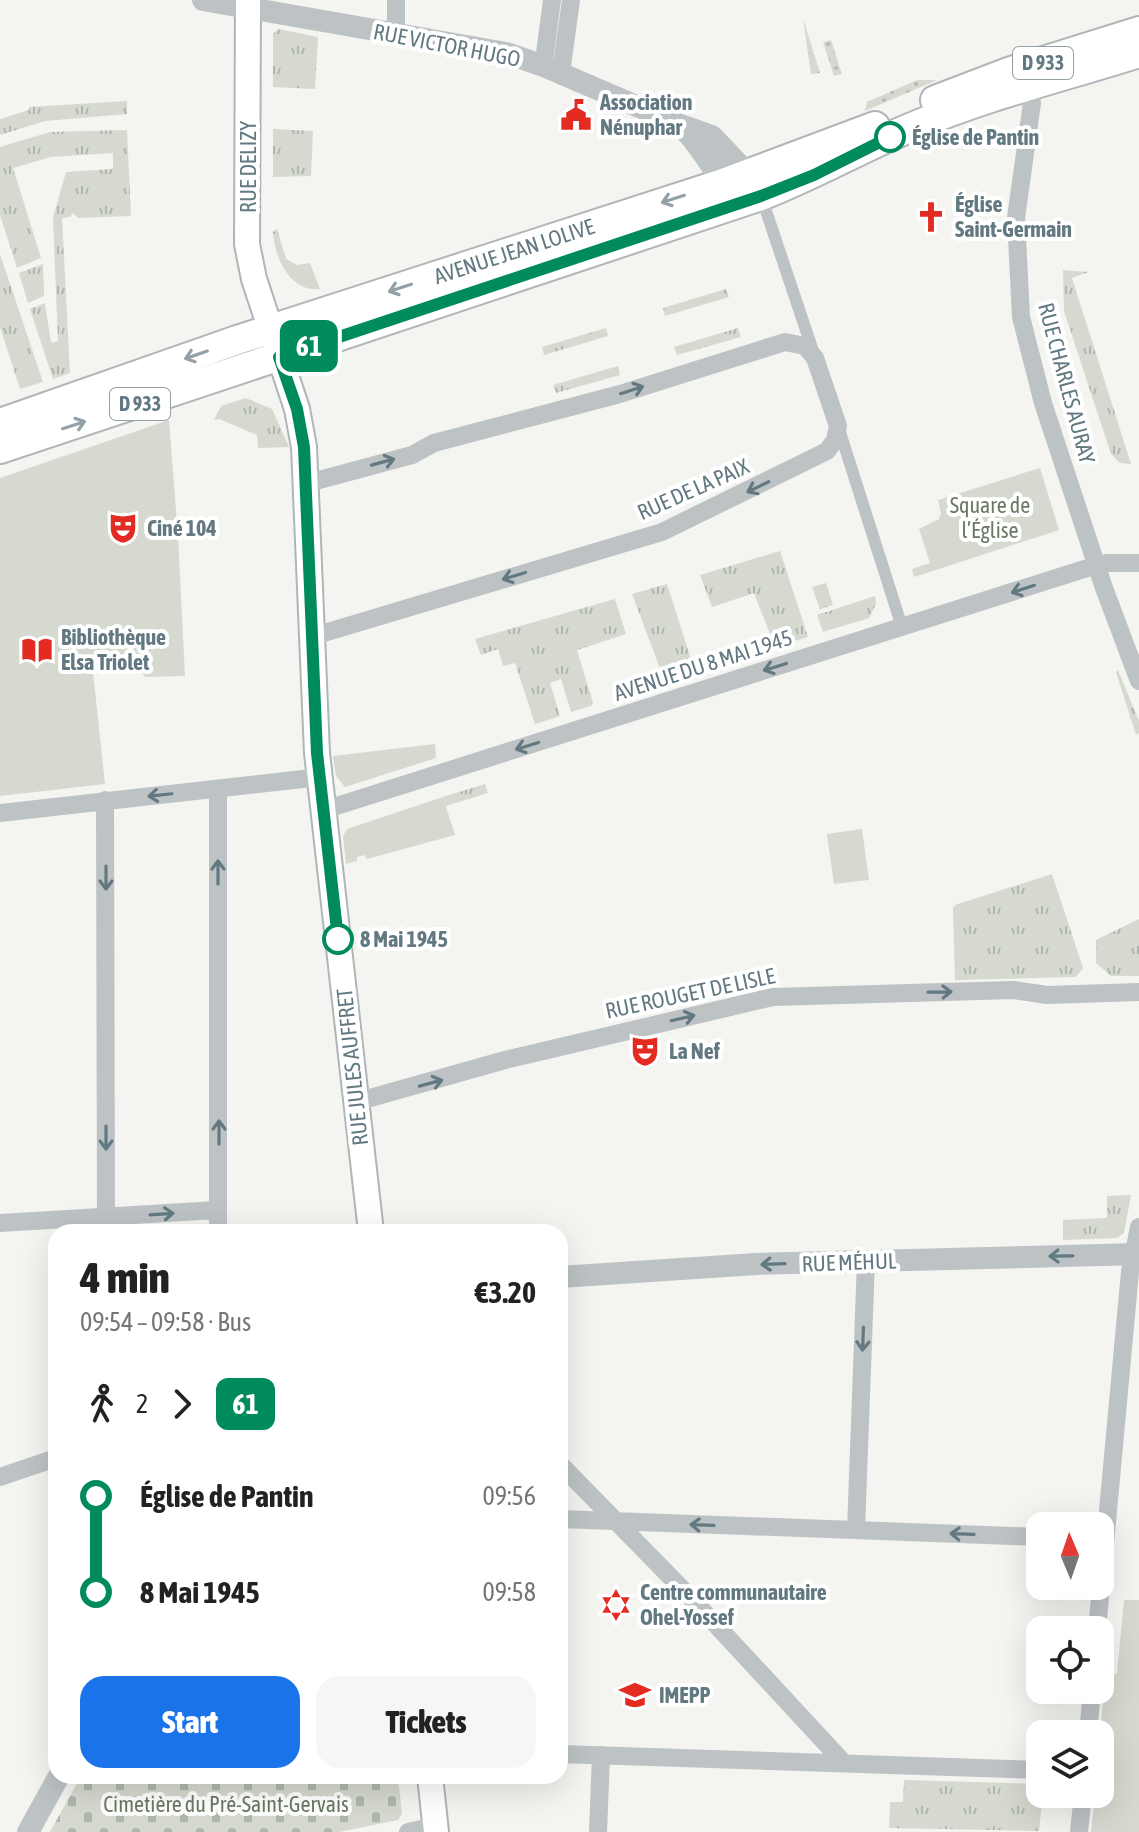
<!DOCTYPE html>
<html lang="en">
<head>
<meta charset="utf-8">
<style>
	:root { --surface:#fff; --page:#f6f6f6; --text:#222; --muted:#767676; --accent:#1a73e8 }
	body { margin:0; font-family:"Asap Condensed",sans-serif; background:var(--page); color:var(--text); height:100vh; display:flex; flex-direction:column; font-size:30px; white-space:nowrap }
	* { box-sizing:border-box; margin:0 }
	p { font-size:26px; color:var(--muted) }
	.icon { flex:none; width:44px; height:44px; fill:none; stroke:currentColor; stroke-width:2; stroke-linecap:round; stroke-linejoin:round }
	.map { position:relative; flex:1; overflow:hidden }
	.details { position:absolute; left:48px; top:1224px; width:520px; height:560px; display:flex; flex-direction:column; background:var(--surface); border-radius:24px; box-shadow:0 8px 32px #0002 }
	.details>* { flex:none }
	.badge { padding:0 16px; border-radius:12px; font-size:28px; line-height:52px }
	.needle { width:52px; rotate:358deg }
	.buttons { position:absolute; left:1026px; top:1512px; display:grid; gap:16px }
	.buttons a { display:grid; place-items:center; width:88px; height:88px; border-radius:16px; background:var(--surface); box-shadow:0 8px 32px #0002; font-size:40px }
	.map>.badge { position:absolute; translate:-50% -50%; box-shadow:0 0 0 4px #fff }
	.legs { display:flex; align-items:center; gap:12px; height:88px; padding:0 32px; font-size:26px }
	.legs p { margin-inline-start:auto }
	.summary { display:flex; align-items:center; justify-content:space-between; height:136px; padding:0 32px }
	h1 { font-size:44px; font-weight:800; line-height:60px }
	.button { display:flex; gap:16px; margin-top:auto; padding:16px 32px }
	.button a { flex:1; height:92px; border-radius:24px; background:var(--accent); color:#fff; font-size:32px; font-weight:800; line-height:92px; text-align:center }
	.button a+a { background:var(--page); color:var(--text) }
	ul { padding:0 32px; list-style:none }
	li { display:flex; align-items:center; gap:28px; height:96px; font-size:30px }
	li i { display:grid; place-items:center; width:12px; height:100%; margin:0 10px; background:currentColor }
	li i::after { content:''; width:20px; height:20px; margin:-10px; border:6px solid; border-radius:50%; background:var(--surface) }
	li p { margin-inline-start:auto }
	li:first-child i { background:linear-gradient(#0000 50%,currentColor 0) }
	li:last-child i { background:linear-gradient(currentColor 50%,#0000 0) }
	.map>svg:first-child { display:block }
	.grass { fill:url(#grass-tufts) }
	.forest { fill:url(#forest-firs) }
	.cemetery { fill:url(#cemetery-stones) }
	.park { fill:#d5d9cf }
	.garden { fill:url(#garden-dots) }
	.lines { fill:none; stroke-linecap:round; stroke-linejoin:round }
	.secondary-casing { stroke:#afb6b9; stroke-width:28 }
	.primary-casing { stroke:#b0b6b9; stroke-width:32 }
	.pedestrian { stroke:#bdc2c5; stroke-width:12 }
	.minor { stroke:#bdc2c5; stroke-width:18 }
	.tertiary { stroke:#bdc2c5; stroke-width:22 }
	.secondary { stroke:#fff; stroke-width:24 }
	.primary { stroke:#fff; stroke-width:28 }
	.oneway { stroke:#92a1a8 }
	.oneway2 { stroke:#637982 }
	.line-1-casing { stroke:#fff; stroke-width:18 }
	.line-1 { stroke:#008c5a; stroke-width:12 }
	.stop-1-dot { fill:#fff; stroke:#008c5a; stroke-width:4 }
	.labels { text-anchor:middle; stroke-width:8; stroke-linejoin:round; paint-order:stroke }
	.shield { fill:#fff; stroke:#92a1a8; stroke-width:2 }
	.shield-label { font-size:20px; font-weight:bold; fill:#637982 }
	.street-label { font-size:22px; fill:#637982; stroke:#fff }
	.poi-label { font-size:22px; font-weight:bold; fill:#637982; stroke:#fff; text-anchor:start }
	.stop-label { font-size:22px; font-weight:bold; fill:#637982; stroke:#fff; text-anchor:start }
	.park-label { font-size:22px; fill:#6a7962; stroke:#fff }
</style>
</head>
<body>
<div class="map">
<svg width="1139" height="1832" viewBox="0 0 1139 1832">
	<defs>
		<pattern id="grass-tufts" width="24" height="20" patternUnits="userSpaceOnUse" patternTransform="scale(2)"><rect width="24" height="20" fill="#d5d9cf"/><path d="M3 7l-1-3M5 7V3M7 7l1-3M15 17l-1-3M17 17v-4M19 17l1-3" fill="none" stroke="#b0b5ad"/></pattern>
		<pattern id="forest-firs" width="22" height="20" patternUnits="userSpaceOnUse" patternTransform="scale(2)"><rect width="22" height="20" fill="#d5d9cf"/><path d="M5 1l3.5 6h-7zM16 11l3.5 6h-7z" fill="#b0b5ad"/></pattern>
		<pattern id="cemetery-stones" width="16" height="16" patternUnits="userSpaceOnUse" patternTransform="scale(2)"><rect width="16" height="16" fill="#d5d9cf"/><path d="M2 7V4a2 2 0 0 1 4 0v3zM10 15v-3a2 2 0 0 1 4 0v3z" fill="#b0b5ad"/></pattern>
		<pattern id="garden-dots" width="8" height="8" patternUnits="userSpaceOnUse" patternTransform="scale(2)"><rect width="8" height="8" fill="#d5d9cf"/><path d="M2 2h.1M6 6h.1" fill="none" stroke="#b0b5ad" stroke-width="1.8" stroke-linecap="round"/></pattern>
	</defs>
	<rect width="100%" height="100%" fill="#f4f4f0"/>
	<path class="grass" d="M278 29 318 37 315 89 273 87V34Z
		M127 101V114L45 121 0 135V119L29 110V107Z
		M273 129 313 131 311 176 273 177Z
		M127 130 131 216 78 218 73 213 70 217 62 218 70 373 53 379 30 309 45 303 51 343 58 341 53 218 66 172 113 169V153L51 157 13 168 41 258 17 268 0 215V147L50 132Z
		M277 229 286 259 297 265 310 263 320 289C290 293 274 256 273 232Z
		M0 254 43 382 20 389 0 327Z
		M43 264 44 296 28 303 19 273Z
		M1063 270 1089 272 1072 278 1131 464 1120 463 1111 454 1064 311Z
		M726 289 729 297 665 316 663 308Z
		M606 328 608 336 544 355 542 347Z
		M738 328 741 337 677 355 674 347Z
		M618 366 620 375 556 393 553 385Z
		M246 398 272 409 289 447 258 448 257 435 219 419 214 420 221 406Z
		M780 551 808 637 775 647 754 593 712 607 700 575Z
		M826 583 833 605 820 609 812 587Z
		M667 584 695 672 665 682 632 594Z
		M875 596 876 604 869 618 823 632 817 615Z
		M615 599 626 634 577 650 593 703 591 706 571 712 561 679 550 683 560 716 535 724 515 663 503 666 498 649 481 655 475 639Z
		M1118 670 1139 721V733L1136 735 1116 672Z
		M485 784 488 793 446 806 443 797Z
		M1052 874 1083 968 1076 977 955 980 953 908 955 905Z
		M1139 919V976H1111L1096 963V940Z
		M1131 1195 1124 1233 1117 1238 1063 1240V1220L1107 1218V1196Z
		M904 1780 1040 1784V1794H1043L1039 1831 889 1828 890 1802H903Z"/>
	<path class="forest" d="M803 18 820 73 811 74Z"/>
	<path class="cemetery" d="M81 1776H398L402 1814 398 1820 339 1832H50Z"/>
	<path class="park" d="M169 420 178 536 185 676 145 677 133 659 92 663 105 784 0 796V478Z
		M1040 468 1059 530 914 577 912 569 930 563 919 529 939 519 941 513 938 500Z
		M435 744 436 758 345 787 336 776 333 756Z
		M443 797 455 835 367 859 364 855 357 857V861L346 864 343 836 347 829Z
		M862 829 869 880 834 884 827 834Z
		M1124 1600H1139V1832H1091L1095 1794H1100V1735L1105 1675 1117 1674Z"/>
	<path class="garden" d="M831 40 842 74 834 76 823 42Z
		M917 80H937L865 111 867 102Z"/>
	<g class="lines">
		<defs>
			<path id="secondary" d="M248 0 247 244 254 279 297 409 304 447 317 753 371 1232
				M430 1776 436 1832"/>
			<path id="primary" d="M935 100 1011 71 1139 31
				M0 423 237 340 723 183 875 126
				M0 449 761 196C813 176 861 148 912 127 985 96 1063 77 1139 53"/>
		</defs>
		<use href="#secondary" class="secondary-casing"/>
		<use href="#primary" class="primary-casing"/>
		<path class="pedestrian" d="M761 196 813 351
			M839 429 902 627"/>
		<path class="minor" d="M396 0V34
			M541 65 545 54 552 0
			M561 73 571 0
			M1027 79 1032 103 1016 218 1021 317 1043 403 1104 588 1139 681
			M308 483 412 455 434 443 620 394 785 342 805 346 815 358 838 426 835 440 827 451 662 532 314 636
			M218 789V1232
			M105 800 106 1217
			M324 810 1097 565 1107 563H1139
			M0 813 321 777
			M356 1102 505 1060 773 997 1013 990 1047 995 1139 992
			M0 1223 217 1210
			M560 1464 693 1600 844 1763
			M0 1477 56 1458
			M560 1519 1040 1537
			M856 1530 866 1261
			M1097 1630 1130 1272 1139 1227
			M1088 1734 1092 1690
			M560 1754 1040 1770
			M408 1832 435 1826
			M598 1832 601 1755
			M1079 1832 1083 1794"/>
		<path class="tertiary" d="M203 0 506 53 541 65 681 125 712 136 747 173 746 187
			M681 126C703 147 713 174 734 192
			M560 1277 756 1264 1139 1254
			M28 1832 59 1776"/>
		<use href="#secondary" class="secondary"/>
		<use href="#primary" class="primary"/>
	</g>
	<defs><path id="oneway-shaft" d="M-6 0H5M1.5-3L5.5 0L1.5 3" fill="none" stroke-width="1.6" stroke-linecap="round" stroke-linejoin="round" transform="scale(2)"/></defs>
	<g class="oneway">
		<use href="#oneway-shaft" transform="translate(673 199) rotate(162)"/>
		<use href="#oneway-shaft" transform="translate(400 288) rotate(162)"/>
		<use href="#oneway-shaft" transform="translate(196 355) rotate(161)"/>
		<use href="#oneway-shaft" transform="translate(74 425) rotate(-18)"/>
	</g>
	<g class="oneway2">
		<use href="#oneway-shaft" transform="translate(632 390) rotate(-18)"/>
		<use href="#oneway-shaft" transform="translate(383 462) rotate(-15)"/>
		<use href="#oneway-shaft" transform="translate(758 487) rotate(154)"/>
		<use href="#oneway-shaft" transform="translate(514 576) rotate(163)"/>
		<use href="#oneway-shaft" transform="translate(1023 589) rotate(162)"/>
		<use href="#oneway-shaft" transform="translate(775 667) rotate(163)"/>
		<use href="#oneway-shaft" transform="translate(527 746) rotate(163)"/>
		<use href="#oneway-shaft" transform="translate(160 795) rotate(174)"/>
		<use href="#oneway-shaft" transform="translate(218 872) rotate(-90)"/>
		<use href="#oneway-shaft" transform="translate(106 878) rotate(90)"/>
		<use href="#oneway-shaft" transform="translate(940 992) rotate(-1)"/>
		<use href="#oneway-shaft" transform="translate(683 1018) rotate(-13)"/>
		<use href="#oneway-shaft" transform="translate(431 1083) rotate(-15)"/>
		<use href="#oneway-shaft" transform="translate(219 1132) rotate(-90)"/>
		<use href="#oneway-shaft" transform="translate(106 1138) rotate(90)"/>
		<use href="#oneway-shaft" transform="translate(162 1214) rotate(-4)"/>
		<use href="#oneway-shaft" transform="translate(1061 1256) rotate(179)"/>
		<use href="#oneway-shaft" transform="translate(773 1264) rotate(178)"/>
		<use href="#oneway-shaft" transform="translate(863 1339) rotate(92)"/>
		<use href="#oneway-shaft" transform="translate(702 1525) rotate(-178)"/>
		<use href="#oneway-shaft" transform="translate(962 1534) rotate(-178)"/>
	</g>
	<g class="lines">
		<defs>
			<path id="line-1" d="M338 939 317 753 304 447 297 409 279 357 761 196 814 175 890 137"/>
		</defs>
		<use href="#line-1" class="line-1-casing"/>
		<use href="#line-1" class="line-1"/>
	</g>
	<defs>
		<symbol id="civic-bare" viewBox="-9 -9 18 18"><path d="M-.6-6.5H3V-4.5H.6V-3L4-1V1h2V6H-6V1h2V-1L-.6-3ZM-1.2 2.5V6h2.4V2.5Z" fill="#e42b21" stroke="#fff" stroke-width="2.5" paint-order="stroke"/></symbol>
		<symbol id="church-bare" viewBox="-9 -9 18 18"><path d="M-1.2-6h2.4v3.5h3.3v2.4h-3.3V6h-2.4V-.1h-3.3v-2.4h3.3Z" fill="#e42b21" stroke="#fff" stroke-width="2.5" paint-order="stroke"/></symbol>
		<symbol id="theatre-bare" viewBox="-9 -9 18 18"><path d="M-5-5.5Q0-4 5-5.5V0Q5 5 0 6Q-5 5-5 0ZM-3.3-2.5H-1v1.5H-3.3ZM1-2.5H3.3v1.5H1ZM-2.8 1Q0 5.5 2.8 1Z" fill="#e42b21" stroke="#fff" stroke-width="2.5" paint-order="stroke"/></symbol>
		<symbol id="library-bare" viewBox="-9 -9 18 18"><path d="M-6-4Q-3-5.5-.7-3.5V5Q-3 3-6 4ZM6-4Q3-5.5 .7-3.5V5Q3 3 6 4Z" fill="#e42b21" stroke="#fff" stroke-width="2.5" paint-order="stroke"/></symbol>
		<symbol id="synagogue-bare" viewBox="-9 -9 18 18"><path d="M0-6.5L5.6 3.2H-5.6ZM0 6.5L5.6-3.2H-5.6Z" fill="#e42b21" stroke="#fff" stroke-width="2.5" paint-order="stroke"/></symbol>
		<symbol id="university-bare" viewBox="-9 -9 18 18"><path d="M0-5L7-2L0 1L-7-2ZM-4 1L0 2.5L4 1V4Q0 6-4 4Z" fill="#e42b21" stroke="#fff" stroke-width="2.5" paint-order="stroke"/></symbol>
	</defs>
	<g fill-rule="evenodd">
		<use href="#civic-bare" x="554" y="93" width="44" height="44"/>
		<use href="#church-bare" x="909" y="195" width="44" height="44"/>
		<use href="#theatre-bare" x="101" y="506" width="44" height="44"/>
		<use href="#library-bare" x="15" y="628" width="44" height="44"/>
		<use href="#theatre-bare" x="623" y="1029" width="44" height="44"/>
		<use href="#synagogue-bare" x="594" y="1583" width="44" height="44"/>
		<use href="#university-bare" x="613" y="1673" width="44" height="44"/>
	</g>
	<g class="stop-1-dot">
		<circle cx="890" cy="137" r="14"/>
		<circle cx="338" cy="939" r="14"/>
	</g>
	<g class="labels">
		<g class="shield">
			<rect x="1013" y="47" width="60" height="32" rx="6"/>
			<rect x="110" y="388" width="60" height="32" rx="6"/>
		</g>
		<g class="shield-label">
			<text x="1043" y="70">D 933</text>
			<text x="140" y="411">D 933</text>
		</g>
		<g class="street-label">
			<text transform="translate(447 45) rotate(11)" y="8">RUE VICTOR HUGO</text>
			<text transform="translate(248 167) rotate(-90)" y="8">RUE DELIZY</text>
			<text transform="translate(514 251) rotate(-18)" y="8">AVENUE JEAN LOLIVE</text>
			<text transform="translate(1067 383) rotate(75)" y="8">RUE CHARLES AURAY</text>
			<text transform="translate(693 489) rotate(-24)" y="8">RUE DE LA PAIX</text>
			<text transform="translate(703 665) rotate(-18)" y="8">AVENUE DU 8 MAI 1945</text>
			<text transform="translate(690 993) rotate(-12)" y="8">RUE ROUGET DE LISLE</text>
			<text transform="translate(352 1067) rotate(-96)" y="8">RUE JULES AUFFRET</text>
			<text transform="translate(849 1262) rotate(-2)" y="8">RUE MÉHUL</text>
		</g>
		<g class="poi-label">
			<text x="600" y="110">Association<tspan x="600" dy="25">Nénuphar</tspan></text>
			<text x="955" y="212">Église<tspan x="955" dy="25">Saint-Germain</tspan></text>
			<text x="147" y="536">Ciné 104</text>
			<text x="61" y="645">Bibliothèque<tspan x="61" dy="25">Elsa Triolet</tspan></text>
			<text x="669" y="1059">La Nef</text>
			<text x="640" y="1600">Centre communautaire<tspan x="640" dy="25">Ohel-Yossef</tspan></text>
			<text x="659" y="1703">IMEPP</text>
		</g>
		<g class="stop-label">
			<text x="912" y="145">Église de Pantin</text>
			<text x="360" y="947">8 Mai 1945</text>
		</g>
		<g class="park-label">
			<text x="990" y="513">Square de<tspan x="990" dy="25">l’Église</tspan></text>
			<text x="226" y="1812">Cimetière du Pré-Saint-Gervais</text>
		</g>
	</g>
</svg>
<div class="buttons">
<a><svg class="needle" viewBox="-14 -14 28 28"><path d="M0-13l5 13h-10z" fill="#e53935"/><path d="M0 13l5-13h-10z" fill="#767676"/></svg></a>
<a><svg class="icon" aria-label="locate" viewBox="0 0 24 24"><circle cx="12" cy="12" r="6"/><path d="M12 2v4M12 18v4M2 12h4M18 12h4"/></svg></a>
<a><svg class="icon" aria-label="layers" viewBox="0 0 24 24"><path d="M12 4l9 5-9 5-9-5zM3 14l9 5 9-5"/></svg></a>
</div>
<b class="badge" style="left:309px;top:346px;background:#008c5a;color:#fff">61</b>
<section class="details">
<div class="summary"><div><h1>4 min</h1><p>09:54 – 09:58 · Bus</p></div><b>€3.20</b></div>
<div class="legs"><svg class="icon" aria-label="walk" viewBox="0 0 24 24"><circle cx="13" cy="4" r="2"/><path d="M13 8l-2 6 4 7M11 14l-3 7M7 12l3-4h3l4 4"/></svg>2<svg class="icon" aria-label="forward" viewBox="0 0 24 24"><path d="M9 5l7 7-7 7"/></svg><b class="badge" style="background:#008c5a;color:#fff">61</b></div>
<ul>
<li><i style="color:#008c5a"></i><b>Église de Pantin</b><p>09:56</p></li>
<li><i style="color:#008c5a"></i><b>8 Mai 1945</b><p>09:58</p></li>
</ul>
<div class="button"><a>Start</a><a>Tickets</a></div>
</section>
</div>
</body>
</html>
